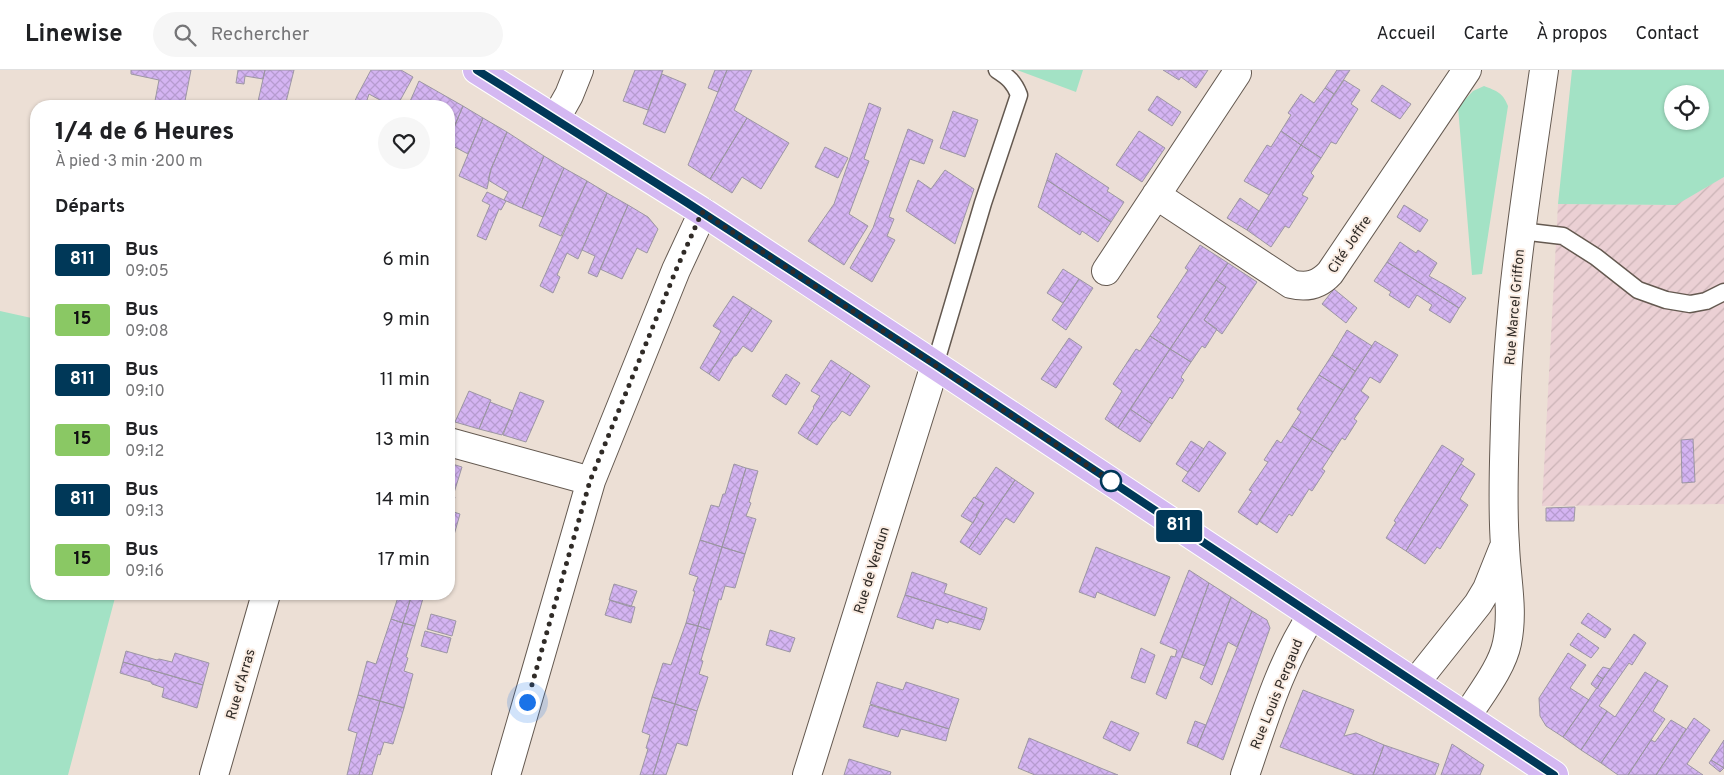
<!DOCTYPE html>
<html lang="fr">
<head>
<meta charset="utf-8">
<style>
	:root { --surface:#fff; --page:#f6f6f6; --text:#202124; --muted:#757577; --line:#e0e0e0 }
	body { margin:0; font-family:Overpass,sans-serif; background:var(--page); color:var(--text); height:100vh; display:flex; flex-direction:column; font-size:19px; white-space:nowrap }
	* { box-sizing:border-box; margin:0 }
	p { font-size:16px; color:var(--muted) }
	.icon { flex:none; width:28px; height:28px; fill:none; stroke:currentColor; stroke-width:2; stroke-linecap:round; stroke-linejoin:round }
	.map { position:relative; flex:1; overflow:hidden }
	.drawer { position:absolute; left:30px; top:30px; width:425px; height:500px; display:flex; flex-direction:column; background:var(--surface); border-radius:20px; box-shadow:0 1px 4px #0004 }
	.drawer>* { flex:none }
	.badge { padding:0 10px; border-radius:4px; font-size:18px; line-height:32px }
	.buttons { position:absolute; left:1664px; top:15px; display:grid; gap:10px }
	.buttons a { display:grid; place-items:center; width:45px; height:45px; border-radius:50%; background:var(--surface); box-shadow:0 1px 4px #0004; font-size:25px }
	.you { position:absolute; width:25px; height:25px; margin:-12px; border:4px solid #fff; border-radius:50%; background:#1a73e8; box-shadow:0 0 0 8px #1a73e833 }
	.map>.badge { position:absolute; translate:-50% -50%; box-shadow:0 0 0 2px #fff }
	h2 { padding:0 25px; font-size:19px; line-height:45px }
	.round { display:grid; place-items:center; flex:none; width:52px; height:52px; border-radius:26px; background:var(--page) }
	.headline { display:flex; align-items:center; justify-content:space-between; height:85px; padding:0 25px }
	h1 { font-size:24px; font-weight:800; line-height:38px }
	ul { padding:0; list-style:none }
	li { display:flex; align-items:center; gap:15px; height:60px; padding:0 25px }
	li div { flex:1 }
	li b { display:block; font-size:19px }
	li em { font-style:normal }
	li .badge { min-width:55px; font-weight:700; text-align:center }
	header { display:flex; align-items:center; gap:30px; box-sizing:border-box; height:70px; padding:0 25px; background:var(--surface); border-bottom:1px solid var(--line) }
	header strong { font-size:24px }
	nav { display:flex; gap:28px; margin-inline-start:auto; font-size:18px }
	.search { width:350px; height:45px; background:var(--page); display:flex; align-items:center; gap:12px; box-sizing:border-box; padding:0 18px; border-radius:28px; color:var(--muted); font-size:19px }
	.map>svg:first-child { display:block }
	.industrial { fill:url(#industrial-furrows) }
	.grass { fill:#a3e2c5; fill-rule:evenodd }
	.building { fill:url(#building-cross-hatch); stroke:#9c96a3 }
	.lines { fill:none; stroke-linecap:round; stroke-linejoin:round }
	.service-casing { stroke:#645950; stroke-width:19 }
	.minor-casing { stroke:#645950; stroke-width:30 }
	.primary-casing { stroke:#fff; stroke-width:30 }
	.service { stroke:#fff; stroke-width:16 }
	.minor { stroke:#fff; stroke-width:28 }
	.primary { stroke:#d4b8f2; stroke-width:28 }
	.line-casing { stroke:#fff; stroke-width:11 }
	.line { stroke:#003858; stroke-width:8 }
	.walk { stroke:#302b27; stroke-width:5; stroke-dasharray:0 9 }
	.stop-dot { fill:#fff; stroke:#003858; stroke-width:2.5 }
	.labels { text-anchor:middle; stroke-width:4; stroke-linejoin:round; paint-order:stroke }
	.street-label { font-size:14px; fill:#302b27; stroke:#faece2 }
</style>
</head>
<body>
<header>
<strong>Linewise</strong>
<div class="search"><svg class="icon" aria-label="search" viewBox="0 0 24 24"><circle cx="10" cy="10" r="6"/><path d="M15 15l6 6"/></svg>Rechercher</div>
<nav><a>Accueil</a><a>Carte</a><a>À propos</a><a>Contact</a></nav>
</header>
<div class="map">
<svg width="1724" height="705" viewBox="0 0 1724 705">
	<defs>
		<pattern id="industrial-furrows" width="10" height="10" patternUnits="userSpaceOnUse" patternTransform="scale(1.25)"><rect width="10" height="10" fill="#ebd0d4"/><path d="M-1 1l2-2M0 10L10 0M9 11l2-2" fill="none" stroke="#cab3b6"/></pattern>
		<pattern id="building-cross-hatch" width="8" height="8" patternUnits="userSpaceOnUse" patternTransform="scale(1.25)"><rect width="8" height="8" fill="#d4b4f2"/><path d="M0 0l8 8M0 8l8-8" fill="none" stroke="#b69bd0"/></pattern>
	</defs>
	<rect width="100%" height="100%" fill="#ecdfd5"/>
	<path class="industrial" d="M1724 107V434L1542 436 1558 134 1675 135Z"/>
	<path class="grass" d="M1017 0H1083L1076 22Z
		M1572 0H1724V107L1676 135 1558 134ZM1672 24H1700V51H1672Z
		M1484 16C1497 21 1503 23 1508 36L1482 204 1472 205 1458 37 1473 21Z
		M0 241 36 249V524H116L68 705H0Z"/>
	<path class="building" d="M131 0H191L184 36H154L159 10 131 4Z
		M238 0H265L263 9 245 6 244 14 236 13Z
		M265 0H294L285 36H257Z
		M371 0H401L413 7 397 36H391L369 24 365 36H353L357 26Z
		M635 0H663L648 40 623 31Z
		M715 0H727L718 22 708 18Z
		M727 0H752L734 40 747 48 710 109 688 95Z
		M1163 0H1208L1196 18 1181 7 1179 10Z
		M1337 0H1350L1334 24 1325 18Z
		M662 4 686 14 665 63 643 54Z
		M1344 10 1360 20 1351 34 1358 39 1336 74 1331 72 1321 88 1301 75Z
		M419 11 463 36 449 69V36H408Z
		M1382 15 1411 34 1400 49 1371 31Z
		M1325 18 1334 24 1301 75 1281 61 1291 45 1288 43 1301 24 1314 33Z
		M1157 26 1181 42 1172 56 1148 40Z
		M869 33 881 38 864 89 869 91 849 144 868 156 844 195 808 171 834 134Z
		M463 36 483 48 468 84 449 74V69Z
		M953 41 978 50 965 87 940 78Z
		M483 48 507 62 491 99 487 119 459 106Z
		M747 48 789 73 761 119 742 107 732 123 710 109Z
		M908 59 933 70 924 94 910 89 889 147 894 149 887 166 895 170 872 212 850 198 873 158Z
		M1139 61 1165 78 1142 112 1116 95Z
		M1281 61 1301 75 1269 125 1244 111 1267 75 1271 77Z
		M507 62 544 86 522 138 504 130 508 122 488 110 491 99Z
		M1301 75 1321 88 1311 103 1314 106 1302 125 1308 128 1289 158 1285 156 1271 177 1247 160Z
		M825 77 848 88 838 108 815 97Z
		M1056 83 1109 118 1107 121 1124 132 1111 152 1047 110Z
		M544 86 564 98 543 147 522 138Z
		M564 98 587 111 561 166 539 156Z
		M945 100 974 119 955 174 906 141 918 110 931 119Z
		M1047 110 1111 152 1098 172 1082 161 1080 165 1038 137Z
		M587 111 607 123 578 189 567 183 557 205 560 207 553 223 540 216Z
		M487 122 506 131 501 140 499 139 486 170 477 166 490 135 482 131Z
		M607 123 628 135 597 207 588 203 595 186 582 180Z
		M1240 128 1259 141 1247 160 1227 148Z
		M628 135 648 147 658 159 647 183 637 178 622 209 600 199Z
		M1404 135 1428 150 1420 162 1397 147Z
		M1400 172 1416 183 1418 180 1437 193 1429 206 1447 216 1466 228 1459 238 1387 192Z
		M1200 175 1228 193 1170 279 1150 266 1161 250 1157 247 1188 200 1185 198Z
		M1387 192 1459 238 1450 253 1429 240 1432 235 1417 225 1409 238 1389 225 1391 222 1374 211Z
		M1228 193 1257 212 1222 264 1204 250 1226 217 1216 210Z
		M1063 199 1079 209 1063 233 1047 223Z
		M1079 209 1093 218 1066 260 1052 250Z
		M1216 210 1226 217 1204 250 1217 259 1205 278 1202 276 1191 292 1170 279Z
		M1334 219 1357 238 1346 253 1322 234Z
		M733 226 752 238 709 304 700 298 721 261 713 256Z
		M752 238 772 251 752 282 743 276 736 286H734L719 311 709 304Z
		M1347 260 1372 276 1355 301 1332 285Z
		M1150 266 1170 279 1118 358 1105 349 1122 321 1113 314 1136 279 1140 281Z
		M1069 268 1082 277 1056 318 1041 309Z
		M1375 271 1398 285 1380 313 1370 307 1361 321 1369 327 1354 349 1357 351 1345 370 1342 368 1333 382 1312 369Z
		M1170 279 1191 292 1181 307 1184 310 1172 329 1170 327 1152 354 1130 339Z
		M1332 285 1355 301 1343 320 1319 305Z
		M831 290 851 303 807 369 798 363 814 338 813 337 820 326 811 321Z
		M851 303 870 316 850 346 842 341 835 351 833 352 817 375 807 369Z
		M786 304 800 313 786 335 772 326Z
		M1319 305 1343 320 1312 369 1292 356 1301 342 1297 339Z
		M469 321 491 330 479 359 455 352Z
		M520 322 544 331 526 372 503 365Z
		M490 332 513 341 502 365 479 359Z
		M1130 339 1152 354 1140 372 1118 358Z
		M1292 356 1312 369 1257 455 1238 442 1252 421 1249 420 1268 392 1264 390 1277 370 1281 373Z
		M1312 369 1333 382 1322 399 1325 401 1312 421 1309 419 1292 446 1289 444 1277 463 1259 451Z
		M1693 369 1695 412 1682 413 1681 370Z
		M1191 371 1204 379 1188 402 1176 394Z
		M1209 371 1226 383 1199 422 1182 411Z
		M1442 375 1464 389 1406 481 1386 468 1396 452 1394 451Z
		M449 393 462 397 453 426 455 427 451 441 460 444 450 479H449Z
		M734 394 746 398 722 477 700 470 711 435 719 437 723 424H725Z
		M1461 394 1475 404 1460 429 1468 435 1440 479 1437 477 1425 494 1406 481Z
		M996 397 1015 410 969 478 960 472 977 446 976 445 984 433 975 428Z
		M746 398 758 401 749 432 751 433 746 446 756 449 745 484 722 477Z
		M1015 410 1034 423 1014 453 1006 448 980 485 969 478Z
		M974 427 984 433 973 453 961 446Z
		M1575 437 1574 451H1546V438Z
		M700 470 722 477 698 556 686 553 695 521H693L698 507 689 504Z
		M722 477 745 484 735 518 725 516 721 530 719 529 710 560 698 556Z
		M1096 477 1170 507 1155 546 1097 522 1095 528 1079 522Z
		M1189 500 1209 513 1166 629 1156 624 1171 586 1175 587 1177 580 1160 573Z
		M912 502 947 514 944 523 987 538 984 550 905 525Z
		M1209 513 1231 527 1205 596 1182 587Z
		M614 514 637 521 631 537 609 530Z
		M399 524H412L403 553 391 549Z
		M412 524H427L424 525 415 556 403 553Z
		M905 525 984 550 980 560 949 551 948 553 936 549 933 559 897 547Z
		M1231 527 1252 541 1237 577 1228 572 1212 615 1200 608Z
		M610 530 635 537 631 553 605 545Z
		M1252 541 1267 550 1270 558 1223 690 1197 677Z
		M1588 543 1611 559 1605 568 1581 553Z
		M431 544 456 551 452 566 427 559Z
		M391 549 403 553 380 631 358 625 367 591 376 594Z
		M403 553 415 556 406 587 408 588 404 601 413 604 404 638 380 631Z
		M686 553 698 556 675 634 652 627 663 593 671 595Z
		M698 556 710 560 701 590 703 591 699 604 708 607 697 641 675 634Z
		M770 560 795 568 790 582 766 575Z
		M425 561 451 568 447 583 421 576Z
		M1578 563 1599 578 1591 588 1570 575Z
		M1634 564 1646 573 1632 595 1629 593 1599 636 1607 641 1581 680 1563 667Z
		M1141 578 1155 585 1145 613 1131 608Z
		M126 581 157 590 159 589 172 592 175 583 209 593 203 615 123 592Z
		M1568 583 1586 595 1570 618 1589 630 1563 667 1546 656 1540 646 1539 628Z
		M123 592 203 615 197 638 162 627 164 618 152 614 151 612 120 603Z
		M1603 597 1610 599 1603 609 1597 605Z
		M1645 602 1658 610 1601 693 1581 680 1607 641 1615 647Z
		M1597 605 1603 609 1597 619 1591 614Z
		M1658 610 1668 616 1653 641 1665 649 1628 705H1618L1601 693Z
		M877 612 903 620 906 612 959 629 949 659 870 634Z
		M1303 620 1354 640 1344 666 1356 663 1384 675 1373 705H1355L1280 677Z
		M358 625 380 631 359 705H347L357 663 348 660Z
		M652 627 675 634 653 705H640L648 679 646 678 650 665 642 662Z
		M380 631 404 638 393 674 384 672 380 685 378 684 372 705H359Z
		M675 634 697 641 687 676 677 673 666 705H653Z
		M870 635 949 659 946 671 901 659 898 667 863 657Z
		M1694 648 1710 660 1687 694 1703 705H1656Z
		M1671 650 1686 659 1656 705H1628L1651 670 1655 672Z
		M1111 651 1139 663 1130 681 1103 668Z
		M1195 651 1206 655 1197 677 1187 673Z
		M1029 668 1103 699 1118 705H1035L1018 698Z
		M1724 670V698L1711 690Z
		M1452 674 1484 695 1480 705H1441Z
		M1384 675 1439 694 1435 705H1373Z
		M849 689 891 702 890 705H844Z
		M1711 690 1724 698 1720 702 1709 693Z"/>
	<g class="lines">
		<defs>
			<path id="service" d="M1521 161 1563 166 1596 187 1638 220 1666 230 1690 234 1706 231 1724 222
				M935 295 983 133 1019 25C1014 12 1008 7 997 0"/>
			<path id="minor" d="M556 48 569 25 579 0
				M1156 125 1291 214C1307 218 1319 215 1330 203L1467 0
				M1106 201 1237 3
				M449 372 591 411
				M1416 612 1478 534 1487 519 1503 479
				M1467 646C1480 625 1502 598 1507 573 1514 540 1506 508 1505 475 1502 435 1504 394 1505 354 1508 235 1527 117 1544 0
				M214 705 266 524
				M506 705 591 411 676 200 703 142
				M807 705 935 295
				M1245 705C1264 650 1280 594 1312 545"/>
			<path id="primary" d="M477 0 703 142 935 295 1554 705"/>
		</defs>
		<use href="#service" class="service-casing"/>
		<use href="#minor" class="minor-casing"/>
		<use href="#primary" class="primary-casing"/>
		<use href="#service" class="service"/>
		<use href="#minor" class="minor"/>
		<use href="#primary" class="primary"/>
	</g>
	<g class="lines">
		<defs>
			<path id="line" d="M477 0 686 132 936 295 1554 705"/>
		</defs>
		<use href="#line" class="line-casing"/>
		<use href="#line" class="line"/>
		<path class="walk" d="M527 632 590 411 676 200 702 142 1111 411"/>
	</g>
	<circle class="stop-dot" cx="1111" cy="411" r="10"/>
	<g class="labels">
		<g class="street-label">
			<text transform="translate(1349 174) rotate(-56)" y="5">Cité Joffre</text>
			<text transform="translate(1514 237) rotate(-85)" y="5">Rue Marcel Griffon</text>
			<text transform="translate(871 500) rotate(-73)" y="5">Rue de Verdun</text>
			<text transform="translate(240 614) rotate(-74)" y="5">Rue d'Arras</text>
			<text transform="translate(1276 624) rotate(-68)" y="5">Rue Louis Pergaud</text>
		</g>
	</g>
</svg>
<div class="buttons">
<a><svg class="icon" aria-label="locate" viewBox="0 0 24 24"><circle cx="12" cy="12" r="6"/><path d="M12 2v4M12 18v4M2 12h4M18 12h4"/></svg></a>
</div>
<div class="you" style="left:527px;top:632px"></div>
<b class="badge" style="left:1179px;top:456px;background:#003858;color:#fff">811</b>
<section class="drawer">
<div class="headline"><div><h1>1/4 de 6 Heures</h1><p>À pied · 3 min · 200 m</p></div><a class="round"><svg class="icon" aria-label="heart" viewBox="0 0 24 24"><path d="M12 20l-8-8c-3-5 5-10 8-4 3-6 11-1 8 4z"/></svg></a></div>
<h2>Départs</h2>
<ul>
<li><span class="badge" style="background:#003858;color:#fff">811</span><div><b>Bus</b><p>09:05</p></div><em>6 min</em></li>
<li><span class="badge" style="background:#8ac864;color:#111">15</span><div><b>Bus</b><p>09:08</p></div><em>9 min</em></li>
<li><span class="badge" style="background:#003858;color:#fff">811</span><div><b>Bus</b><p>09:10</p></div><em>11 min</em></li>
<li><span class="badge" style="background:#8ac864;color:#111">15</span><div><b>Bus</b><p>09:12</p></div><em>13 min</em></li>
<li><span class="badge" style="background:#003858;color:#fff">811</span><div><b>Bus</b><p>09:13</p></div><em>14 min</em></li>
<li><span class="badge" style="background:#8ac864;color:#111">15</span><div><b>Bus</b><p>09:16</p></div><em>17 min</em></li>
</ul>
</section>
</div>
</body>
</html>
